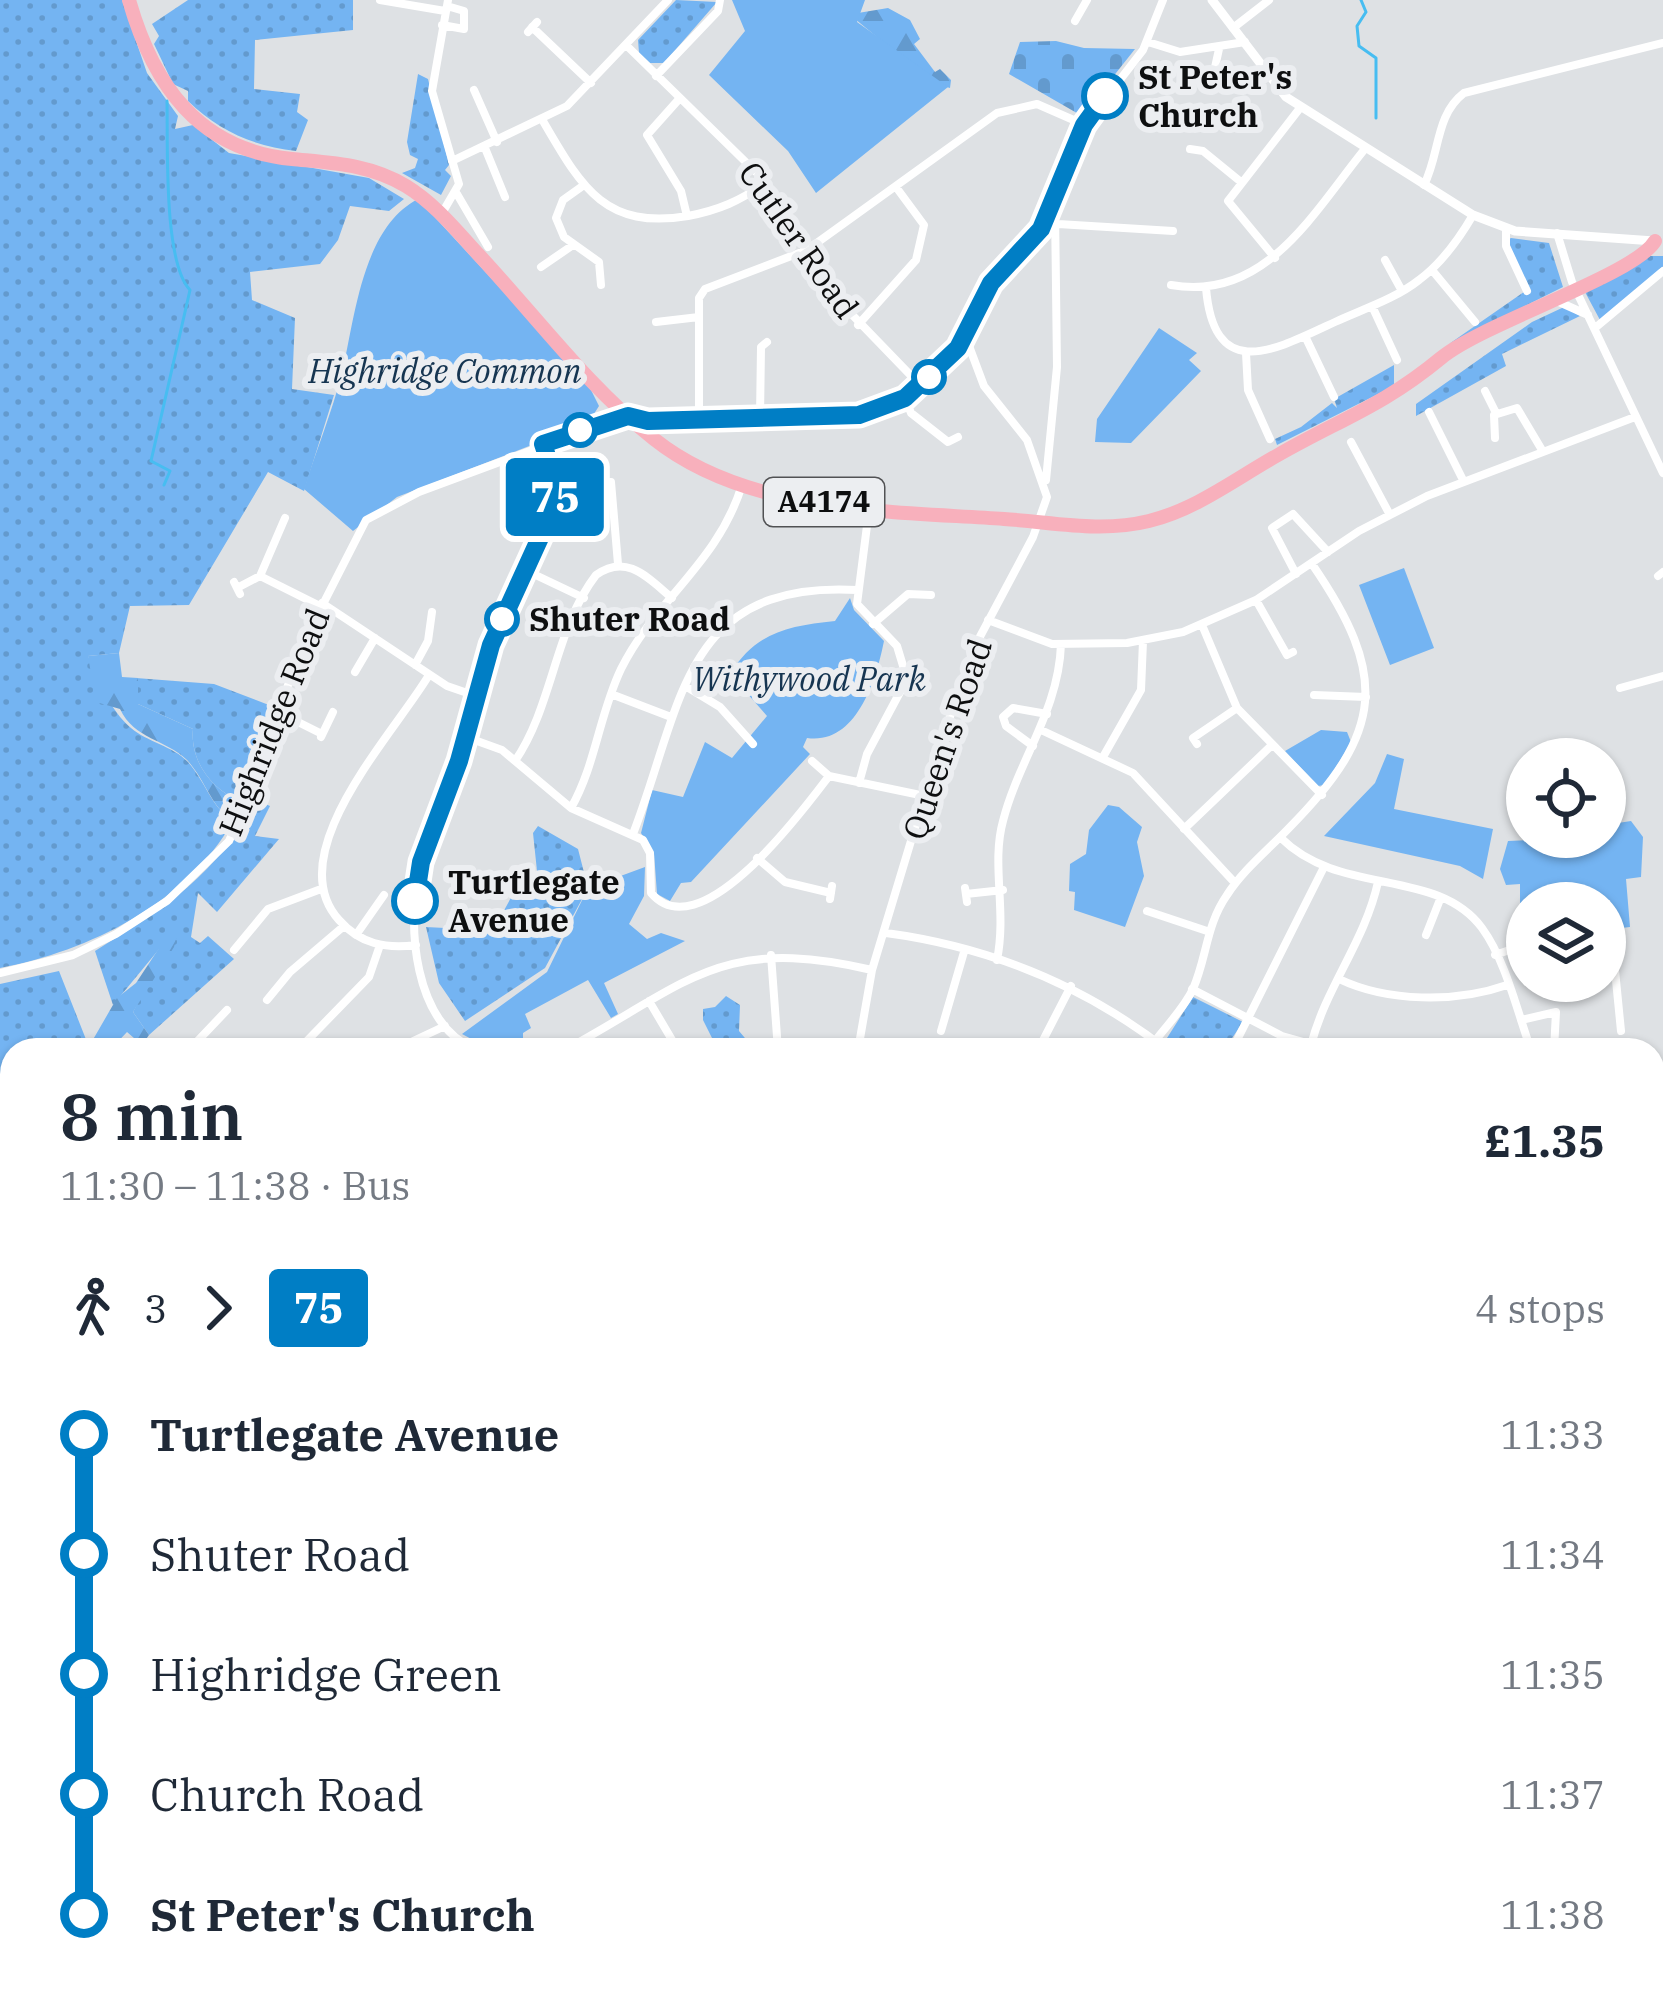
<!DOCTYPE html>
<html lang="en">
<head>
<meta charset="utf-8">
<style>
	:root { --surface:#fff; --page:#f6f6f7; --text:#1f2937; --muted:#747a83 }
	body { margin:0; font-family:"IBM Plex Serif",serif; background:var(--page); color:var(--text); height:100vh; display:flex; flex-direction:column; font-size:45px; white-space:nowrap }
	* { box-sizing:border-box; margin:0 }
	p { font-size:39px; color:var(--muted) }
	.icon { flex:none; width:66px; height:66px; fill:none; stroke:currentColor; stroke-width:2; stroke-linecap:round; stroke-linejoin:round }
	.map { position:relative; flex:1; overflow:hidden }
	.sheet { position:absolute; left:0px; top:1038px; width:1665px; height:963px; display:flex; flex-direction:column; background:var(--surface); border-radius:36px 36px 0 0; box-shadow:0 3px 9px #0004 }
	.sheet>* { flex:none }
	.badge { padding:0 24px; border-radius:9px; font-size:42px; line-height:78px }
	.controls { position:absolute; left:1506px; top:738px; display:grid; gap:24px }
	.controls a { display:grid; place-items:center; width:120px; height:120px; border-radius:50%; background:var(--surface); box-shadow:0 3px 9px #0004; font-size:60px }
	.map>.badge { position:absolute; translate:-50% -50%; box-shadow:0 0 0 6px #fff }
	.legs { display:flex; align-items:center; gap:18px; height:132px; padding:0 60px; font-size:39px }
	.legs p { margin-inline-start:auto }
	.head { display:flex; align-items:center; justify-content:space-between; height:204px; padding:0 60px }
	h1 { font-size:66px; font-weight:600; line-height:90px }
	ul { padding:0 60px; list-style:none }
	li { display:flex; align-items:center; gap:42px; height:120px; font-size:45px }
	li i { display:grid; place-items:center; width:18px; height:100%; margin:0 15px; background:currentColor }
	li i::after { content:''; width:30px; height:30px; margin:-15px; border:9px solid; border-radius:50%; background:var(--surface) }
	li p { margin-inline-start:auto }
	li:first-child i { background:linear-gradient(#0000 50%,currentColor 0) }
	li:last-child i { background:linear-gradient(currentColor 50%,#0000 0) }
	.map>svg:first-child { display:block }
	.grass { fill:url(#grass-dots) }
	.forest { fill:url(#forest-firs) }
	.cemetery { fill:url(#cemetery-stones) }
	.green { fill:#74b4f2 }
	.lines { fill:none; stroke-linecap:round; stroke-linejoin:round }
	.stream { stroke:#47bdf1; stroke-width:3 }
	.minor { stroke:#fff; stroke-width:8 }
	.tertiary { stroke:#fff; stroke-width:9 }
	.trunk { stroke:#f8b0bc; stroke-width:14 }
	.line-1-casing { stroke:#fff; stroke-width:27 }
	.line-1 { stroke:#007ec5; stroke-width:18 }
	.stop-1-dot { fill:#fff; stroke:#007ec5; stroke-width:6 }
	.labels { text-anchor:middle; stroke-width:12; stroke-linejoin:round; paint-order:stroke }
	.shield { fill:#eceef1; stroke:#515254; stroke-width:3 }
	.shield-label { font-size:30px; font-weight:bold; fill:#0e0f10 }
	.stop-label { font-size:33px; font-weight:bold; fill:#0e0f10; stroke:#eceef1; text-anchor:start }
	.street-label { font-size:33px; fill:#0e0f10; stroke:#eceef1 }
	.park-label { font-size:33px; font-style:italic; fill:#163551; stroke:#eceef1 }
</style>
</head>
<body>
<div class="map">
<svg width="1663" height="1999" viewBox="0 0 1663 1999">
	<defs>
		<pattern id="grass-dots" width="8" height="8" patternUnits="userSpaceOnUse" patternTransform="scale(3)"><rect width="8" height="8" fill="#74b4f2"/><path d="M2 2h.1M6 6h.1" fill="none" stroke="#639ace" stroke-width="1.8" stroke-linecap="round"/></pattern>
		<pattern id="forest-firs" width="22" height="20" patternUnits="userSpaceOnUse" patternTransform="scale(3)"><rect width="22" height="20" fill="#74b4f2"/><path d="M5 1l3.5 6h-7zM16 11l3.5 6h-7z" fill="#639ace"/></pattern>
		<pattern id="cemetery-stones" width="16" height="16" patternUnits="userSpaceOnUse" patternTransform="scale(3)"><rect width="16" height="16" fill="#74b4f2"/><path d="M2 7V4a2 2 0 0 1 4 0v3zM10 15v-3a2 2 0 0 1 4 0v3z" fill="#639ace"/></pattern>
	</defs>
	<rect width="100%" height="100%" fill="#dee1e4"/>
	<path class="grass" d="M0 0H122L147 73 178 116 175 129 193 125 229 153 369 178 404 199 389 211 350 206 338 240 320 264 250 272 252 300 295 318 292 389 334 395 304 491 268 472 189 605 130 606 119 653 88 656C99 682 110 710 131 728 147 742 173 746 188 762 205 781 212 808 233 821 187 903 89 951 0 968Z
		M188 0H353V30L255 40 254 89 300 94 297 112 308 120 296 151C253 146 219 131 188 101V91L173 84 154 44 159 36 152 24Z
		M676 0 717 2 664 63H650L639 53 638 40Z
		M418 74 428 79 449 165 445 170 451 176 441 195 402 173 415 168 418 159 410 155 407 142Z
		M1511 238 1549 243 1563 287 1449 344 1528 289 1506 241Z
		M1650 256H1663V267L1600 320 1585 292Z
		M1564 307 1580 316 1502 354 1506 366 1416 416V404L1532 322Z
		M1394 365V386L1277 445 1275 439 1301 427 1332 403 1337 408 1334 399Z
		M136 678 214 684 274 707 240 801C211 789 190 761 193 729L138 704Z
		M254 799 270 806 255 836 279 839 217 912 198 893 191 937 200 943 208 936 234 959 149 1035 133 1012 179 925 113 1005 95 951C161 910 222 873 254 799Z
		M538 826 578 849 588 888 545 968 465 1021 439 983 426 927 464 929 483 917 501 916 514 892 539 890 533 833Z
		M59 971 89 1047 12 1050V1145H0V984Z
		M726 996 740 1005 739 1031 750 1044 747 1050H718L703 1020V1009L715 1007Z
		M1193 997 1243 1022 1224 1050H1183L1167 1038Z
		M0 1393 12 1414V1584L0 1599Z
		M1653 1571 1663 1573V1746L1653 1744Z
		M10 1905 12 1989H83L88 1999H0V1939Z"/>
	<path class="forest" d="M888 8 910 20 920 39 914 44 935 72 940 69 951 80 950 88 933 83 855 19 858 13Z
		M119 653 122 677 138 678V704L193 729C190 761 211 789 240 801L233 821C211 807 205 779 187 760 165 739 134 739 120 709L96 702 88 656Z
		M175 924H180L174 947 133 1012 149 1035 142 1045 127 1032 110 1050H87L117 998 136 983Z
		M1653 1285 1663 1295V1573L1653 1571Z"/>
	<path class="cemetery" d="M1056 41 1084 48 1135 49 1082 116 1009 74 1020 42Z"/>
	<path class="green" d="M732 0H865L857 22 948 87 816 193 788 151 709 75 745 31Z
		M418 199 587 382 599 406 592 417 568 431 397 497 353 531 304 489C316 451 332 412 342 373 355 318 362 228 418 199Z
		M1159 328 1197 353 1189 360 1201 371 1131 443 1095 442 1097 419Z
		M1404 568 1434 648 1390 665 1359 585Z
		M850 598 854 610 884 641C876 681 856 745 807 738L803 747 810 754 691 882 681 883 670 901 657 894 654 853 641 833 652 790 683 797 705 742 732 758 767 716 730 674C756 632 788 626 835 621Z
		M1321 730 1347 732 1351 742 1325 785 1318 786 1285 751Z
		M1387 754 1404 759 1394 809 1493 829 1483 879 1460 866 1324 836 1375 783Z
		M1108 805 1119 807 1142 827 1137 842 1144 876 1125 927 1074 910 1075 892 1069 891 1070 864 1086 854 1089 830Z
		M1631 821 1643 837 1641 877 1626 879 1630 927 1613 929 1610 900 1520 903V884L1506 885 1500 869 1508 841 1605 837V825Z
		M645 867 644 896 629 924 647 939 661 933 685 941 604 983 618 1014 611 1018 588 980 525 1014 531 1028 523 1033V1050H492L462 1034 547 972 588 888Z"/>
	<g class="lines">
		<path class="stream" d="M1361 0 1366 12 1357 26 1359 46 1376 58V118
			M164 485 170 471 151 461 190 290C163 262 168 142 167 101"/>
		<path class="minor" d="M380 0 445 11
			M1075 21 1087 0
			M442 25 464 29V11L447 6
			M532 27 591 83
			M1233 28 1269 0
			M528 32 537 22
			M1148 42 1180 52 1245 42
			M626 45 760 176 835 297 920 385
			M1219 49 1212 81 1221 83
			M656 76 718 11 720 0
			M474 90 497 142
			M680 98 647 135 681 191 687 216
			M543 121C581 186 604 230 688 216 719 210 740 201 765 183
			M485 148 505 197
			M1190 149 1203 151 1241 182
			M452 161 567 106 668 0
			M584 185 563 200 556 218 564 237 599 262 601 285
			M1424 185C1440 154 1435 115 1464 93L1663 43
			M457 194 488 247
			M441 215 459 184 432 91 448 0
			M1058 224 1173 231
			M1506 230V246L1527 291
			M1557 233 1572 282 1663 473
			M1275 258 1228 201 1300 108
			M1385 260 1402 291
			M541 267 573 245
			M1432 270 1475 322
			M1171 285C1265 302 1313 213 1364 150
			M1206 288C1214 384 1275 350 1335 322 1363 309 1395 299 1419 280 1442 263 1459 239 1473 215
			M1559 302 1588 315
			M1372 306 1397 360
			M656 322 699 317
			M858 325 916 260 924 225 896 187
			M1595 328 1663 271
			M1305 336 1334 397
			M1246 353 1248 390 1270 439
			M1485 391 1496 413
			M905 398 911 413 948 442 958 437
			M1429 412 1464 482
			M636 417 659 418
			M760 417 761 347 767 342
			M638 419 846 416 905 398 959 348 991 283 1041 229 1085 125 1143 50 1163 0
			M699 419V298L705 289 807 250 997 113 1037 104 1085 125
			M596 425 627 417
			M1495 438 1494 415 1517 408 1542 450
			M1351 442 1390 515
			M1046 480 1057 367 1055 208
			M611 482 618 564
			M285 518 260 576 320 606
			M525 570 584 598
			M1296 574 1272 528 1293 514 1328 552
			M1658 576 1663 572
			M234 582 240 594
			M237 588 260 576
			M1256 600 1287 655 1293 652
			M322 603 447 686 476 696
			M988 620 1052 644 1127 643 1183 632 1256 600 1359 531 1427 496 1635 417
			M873 624 908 594 931 595
			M1202 625 1237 708 1322 795
			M415 665 428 641 432 612
			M355 672 375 638
			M687 687 720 707 753 744
			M1620 688 1663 676
			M611 694 671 717
			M1314 695 1366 697
			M280 713 322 734
			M1041 730 1133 773 1235 883
			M321 737 333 712
			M466 737 502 750 571 808 643 840 650 853 651 893C700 951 803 810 829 776
			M1197 744 1193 738 1237 708
			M1033 746 1006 726 1003 717 1013 708 1047 714
			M1103 757 1141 690 1143 641
			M515 761C553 706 555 628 596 575 627 553 648 578 672 598
			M812 761 829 776 925 796
			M859 783 867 754 907 679 897 646 857 604 869 510
			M571 808C596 764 599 715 621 669 655 600 718 563 742 485
			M1184 829 1271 746
			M633 834C683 705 682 580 858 590
			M1281 838C1340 897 1437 867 1482 928 1506 961 1517 1011 1531 1050
			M757 858 785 882 831 893
			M965 888 967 902
			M966 894 1003 890
			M830 899 832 886
			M1147 911 1207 931
			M886 933C990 947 1085 986 1167 1050
			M356 935 384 895
			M1426 935 1441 897
			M416 945C386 949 360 944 339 920 279 854 393 735 429 675
			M1605 948 1614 960 1621 1031
			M234 950 268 909 321 889
			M771 955 778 1050
			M1495 955 1527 944
			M997 960C1007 911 991 864 1003 821 1019 759 1059 710 1061 644
			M0 973 73 955 116 934 167 901 229 841 266 759 297 655 366 520 419 492 624 416
			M1339 979C1387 1002 1456 1003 1507 985
			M1192 989 1282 1036 1332 1050
			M267 1000 290 972 344 926
			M649 1001 678 1050
			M1521 1020 1556 1012 1554 1050
			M941 1031 964 952
			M1155 1041C1168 1024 1184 1008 1193 989 1207 957 1206 925 1227 895 1243 870 1268 850 1289 828 1384 732 1389 676 1312 564
			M1311 1045C1326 987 1365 941 1378 882
			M301 1047 369 977 380 945
			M189 1050 227 1010
			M394 1050 445 1026
			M476 1050C413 1023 407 926 419 869 428 830 449 794 460 756 472 718 479 678 493 641 510 595 533 551 554 507L556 483 543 444
			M565 1050C690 982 720 935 872 970
			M858 1050 872 970 940 745 975 646 1033 537 1047 497 1027 440 984 386 966 338
			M1038 1050 1071 986
			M1232 1050 1323 869
			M1512 1050 1529 1044
			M1653 1118H1663
			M1653 1169 1663 1176
			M0 1389 12 1411
			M0 1896 12 1901
			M87 1989 94 1999
			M518 1989 550 1999
			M236 1999 466 1989
			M612 1999 615 1989"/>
		<path class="tertiary" d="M1212 0 1286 97 1473 215 1515 231 1654 241"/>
		<path class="trunk" d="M129 0C153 84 198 150 292 159 332 163 370 164 406 186 434 203 456 230 478 254 535 315 588 387 654 439 748 514 891 511 1004 519 1053 522 1100 533 1149 521 1197 509 1235 479 1278 455 1341 419 1383 406 1441 358 1483 323 1635 275 1655 241"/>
	</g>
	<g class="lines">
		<defs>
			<path id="line-1" d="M415 901 421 862 459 761 491 645 554 507 556 483 543 444 628 416 648 421 859 415 905 398 958 348 991 283 1041 229 1084 125 1105 96"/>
		</defs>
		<use href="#line-1" class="line-1-casing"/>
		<use href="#line-1" class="line-1"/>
	</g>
	<g class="stop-1-dot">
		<circle cx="1105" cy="96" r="21"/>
		<circle cx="929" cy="377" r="15"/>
		<circle cx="580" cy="430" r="15"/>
		<circle cx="502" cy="619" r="15"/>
		<circle cx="415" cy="901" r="21"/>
	</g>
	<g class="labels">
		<rect class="shield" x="764" y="478" width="120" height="48" rx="9"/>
		<g class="shield-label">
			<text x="824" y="512">A4174</text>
		</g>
		<g class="stop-label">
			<text x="1138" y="89">St Peter's<tspan x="1138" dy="38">Church</tspan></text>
			<text x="529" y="631">Shuter Road</text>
			<text x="448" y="894">Turtlegate<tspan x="448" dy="38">Avenue</tspan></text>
		</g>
		<g class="street-label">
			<text transform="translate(799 240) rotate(55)" y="12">Cutler Road</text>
			<text transform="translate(274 722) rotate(-68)" y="12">Highridge Road</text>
			<text transform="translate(947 739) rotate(-71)" y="12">Queen's Road</text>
		</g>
		<g class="park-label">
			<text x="445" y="383">Highridge Common</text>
			<text x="809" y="691">Withywood Park</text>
		</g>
	</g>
</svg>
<div class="controls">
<a><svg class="icon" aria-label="locate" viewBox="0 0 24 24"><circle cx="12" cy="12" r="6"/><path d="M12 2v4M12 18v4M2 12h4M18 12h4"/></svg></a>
<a><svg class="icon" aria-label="layers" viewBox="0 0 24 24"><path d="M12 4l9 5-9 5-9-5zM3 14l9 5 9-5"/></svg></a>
</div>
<b class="badge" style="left:555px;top:497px;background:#007ec5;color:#fff">75</b>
<section class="sheet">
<div class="head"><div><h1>8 min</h1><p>11:30 – 11:38 · Bus</p></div><b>£1.35</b></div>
<div class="legs"><svg class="icon" aria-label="walk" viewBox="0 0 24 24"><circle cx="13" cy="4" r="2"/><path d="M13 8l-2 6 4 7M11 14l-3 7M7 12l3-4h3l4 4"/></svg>3<svg class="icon" aria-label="forward" viewBox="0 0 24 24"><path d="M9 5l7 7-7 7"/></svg><b class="badge" style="background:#007ec5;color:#fff">75</b><p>4 stops</p></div>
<ul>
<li><i style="color:#007ec5"></i><b>Turtlegate Avenue</b><p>11:33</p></li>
<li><i style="color:#007ec5"></i><span>Shuter Road</span><p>11:34</p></li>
<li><i style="color:#007ec5"></i><span>Highridge Green</span><p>11:35</p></li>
<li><i style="color:#007ec5"></i><span>Church Road</span><p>11:37</p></li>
<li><i style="color:#007ec5"></i><b>St Peter's Church</b><p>11:38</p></li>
</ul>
</section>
</div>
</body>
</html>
